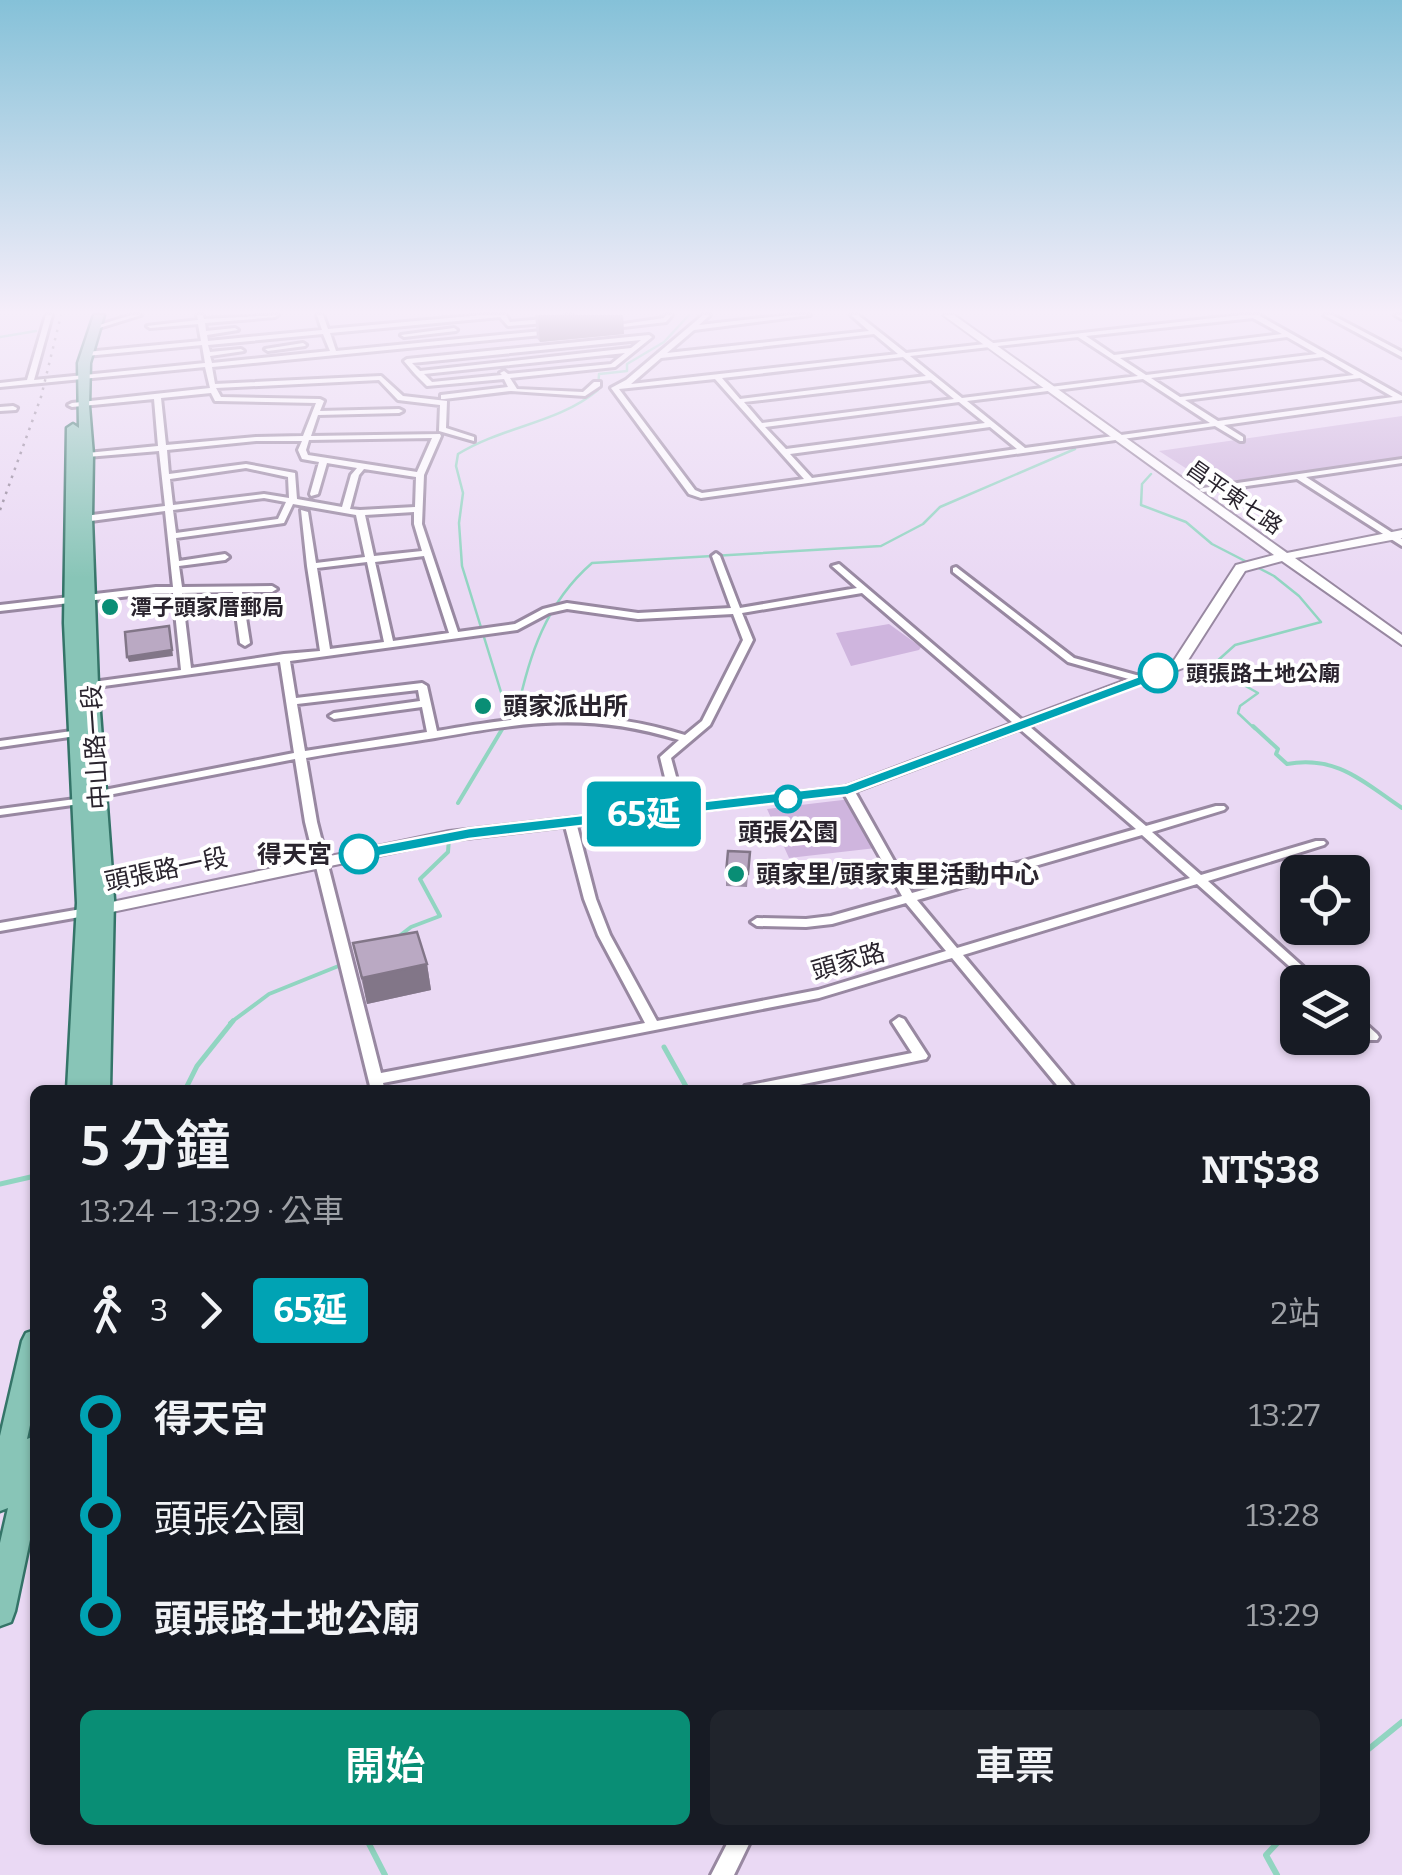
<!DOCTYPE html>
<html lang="zh-TW">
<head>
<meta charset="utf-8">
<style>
	:root { --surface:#171b24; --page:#20242c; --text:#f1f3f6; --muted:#9ea1a6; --accent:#098e75 }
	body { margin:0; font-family:Bitter,"Noto Sans TC",serif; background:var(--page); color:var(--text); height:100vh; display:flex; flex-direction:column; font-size:38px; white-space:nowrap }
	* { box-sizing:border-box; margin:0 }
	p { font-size:32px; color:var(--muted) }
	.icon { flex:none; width:55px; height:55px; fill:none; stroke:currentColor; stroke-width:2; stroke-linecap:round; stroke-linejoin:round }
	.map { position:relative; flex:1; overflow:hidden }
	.sheet { position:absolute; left:30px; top:1085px; width:1340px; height:760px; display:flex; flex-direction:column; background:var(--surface); border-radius:15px; box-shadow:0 2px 8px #0004 }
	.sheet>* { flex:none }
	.badge { padding:0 20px; border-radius:8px; font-size:35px; line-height:65px }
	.tools { position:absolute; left:1280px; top:855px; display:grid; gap:20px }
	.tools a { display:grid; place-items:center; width:90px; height:90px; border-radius:15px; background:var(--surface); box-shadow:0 2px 8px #0004; font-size:50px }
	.map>.badge { position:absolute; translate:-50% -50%; box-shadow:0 0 0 5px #fff }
	.legs { display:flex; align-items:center; gap:15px; height:110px; padding:0 50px; font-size:32px }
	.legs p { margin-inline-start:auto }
	.headline { display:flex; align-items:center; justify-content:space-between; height:170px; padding:0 50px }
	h1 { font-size:55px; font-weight:600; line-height:75px }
	.cta { display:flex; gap:20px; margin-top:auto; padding:20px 50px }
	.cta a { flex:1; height:115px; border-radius:15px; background:var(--accent); color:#fff; font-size:40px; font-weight:600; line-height:115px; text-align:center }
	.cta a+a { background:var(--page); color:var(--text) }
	ul { padding:0 50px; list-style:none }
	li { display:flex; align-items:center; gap:35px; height:100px; font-size:38px }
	li i { display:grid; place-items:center; width:15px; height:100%; margin:0 12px; background:currentColor }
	li i::after { content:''; width:25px; height:25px; margin:-12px; border:8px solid; border-radius:50%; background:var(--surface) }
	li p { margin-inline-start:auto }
	li:first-child i { background:linear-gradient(#0000 50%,currentColor 0) }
	li:last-child i { background:linear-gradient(currentColor 50%,#0000 0) }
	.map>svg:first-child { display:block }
	.green { fill:#cfb5de }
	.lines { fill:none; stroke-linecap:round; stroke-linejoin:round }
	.stream-far3 { stroke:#91d5c1; stroke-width:2.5 }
	.stream-far2 { stroke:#91d5c1; stroke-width:4 }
	.stream-far1 { stroke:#91d5c1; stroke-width:5 }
	.stream { stroke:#91d5c1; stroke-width:6 }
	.street-casing { stroke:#9888a1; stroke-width:6 }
	.secondary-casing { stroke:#9888a1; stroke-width:4 }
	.primary-casing { stroke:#347468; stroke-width:5 }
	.street { fill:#fff; fill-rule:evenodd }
	.secondary { fill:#fff; fill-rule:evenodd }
	.primary { fill:#88c5b7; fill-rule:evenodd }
	.rail { stroke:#8d8194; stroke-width:2.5; stroke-dasharray:2.5 6; stroke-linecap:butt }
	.wall { fill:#a091a8 }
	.shaded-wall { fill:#827688 }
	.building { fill:#baa9c3; stroke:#827688; stroke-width:2.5 }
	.line-1 { fill:#00a3b4; stroke:#fff; stroke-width:2.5 }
	.poi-dot { fill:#098e75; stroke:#fff; stroke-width:4 }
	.stop-1-dot { fill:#fff; stroke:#00a3b4; stroke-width:5 }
	.labels { text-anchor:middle; stroke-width:8; stroke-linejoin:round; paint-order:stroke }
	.far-street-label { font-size:22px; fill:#2a242e; stroke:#fff }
	.far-poi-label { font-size:22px; font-weight:bold; fill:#2a242e; stroke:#fff; text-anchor:start }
	.far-stop-label { font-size:22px; font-weight:bold; fill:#2a242e; stroke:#fff; text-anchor:start }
	.poi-label { font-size:25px; font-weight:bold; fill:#2a242e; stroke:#fff; text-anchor:start }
	.street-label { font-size:25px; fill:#2a242e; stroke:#fff }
	.stop-label { font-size:25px; font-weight:bold; fill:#2a242e; stroke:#fff }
</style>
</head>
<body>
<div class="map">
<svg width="1402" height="1875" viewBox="0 0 1402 1875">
	<rect width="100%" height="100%" fill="#ead9f4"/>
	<path class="green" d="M1402 416V457L1212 485 1159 451Z
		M889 624 921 647 919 650 851 666 836 633Z
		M851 799 876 848 789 858 767 809Z"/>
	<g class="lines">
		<path class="stream-far3" d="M0 337 36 331
			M1151 474 1142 484 1141 505 1186 522 1212 544 1274 576 1299 596 1321 622 1235 645 1215 663 1217 670 1258 693 1240 706 1238 713 1255 729
			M509 718 517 713C529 655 546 603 592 563L881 546 923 524 940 507 1075 449
			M509 718 462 566 459 523 463 493 456 466 458 454C503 426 557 424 598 390L599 374 627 371V364L664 342 689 315"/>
		<path class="stream-far2" d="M1253 726 1278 749 1276 754 1287 764C1337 755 1363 782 1402 808
			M458 803 504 726
			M398 937 411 927 440 916 420 879 448 852 449 838
			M230 1023 269 994 341 965"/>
		<path class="stream-far1" d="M664 1047 688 1090
			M185 1090 197 1066 233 1021
			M0 1184 35 1176"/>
		<path class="stream" d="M1365 1752 1402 1722
			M367 1840 385 1875
			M1277 1875 1266 1855 1280 1840"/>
		<defs>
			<path id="street" d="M46 315H52L34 380 205 363 202 345 86 356 83 354 86 352 201 341 198 324 150 328 147 326 198 320 197 315H203L204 319 278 315 275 317 205 323 206 331 235 328 238 330 207 335 208 341 322 330 317 315H323L328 329 482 315H506L510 322 567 317 566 315H572L574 319 571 321 508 326 500 317 330 333 336 351 552 330 555 332 552 334 212 367 215 384 381 376 403 396 447 401 446 428 474 437V441L439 431 440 405 398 400 379 380 216 388 221 397 320 399 324 401 320 411 399 409 403 411 399 413 318 415 311 436 440 434 441 436 424 475 422 524 458 632 515 624 543 609 567 603 638 613 731 608 712 556 716 553 720 556 740 608 857 588 832 566 839 564 1146 826 1216 806H1224L1226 808 1224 810 1152 832 1201 875 1316 841H1324L1326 843 1324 845 1208 881 1320 982H1307L1197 884 963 955 1076 1090H1061L952 958 819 998 383 1083 385 1090H371L305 822 295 759 98 797 92 794 94 792 294 753 280 662 82 689 78 688V684L181 670 173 593H156L0 611V605L156 587H173L165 511 76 523 72 520 76 517 165 506 159 451 87 457 83 455 87 453 158 446 154 399 72 407 68 405 72 403 210 388 205 367 0 387V383L27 380ZM323 334 330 351 212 363 210 356 244 351 241 349 210 352 208 345ZM211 393 215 401H218L316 403 303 436 256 437 166 445 161 398ZM432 438 417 472 308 455 306 450 309 440ZM256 441H302L298 450 302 459 319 462 310 494 311 496 318 494 327 463 357 468 351 475 342 507 297 499 295 473 246 464 169 474 167 450ZM246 468 288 477 289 498 264 494 173 505 170 479ZM364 469 416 477 415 507 360 510 350 509 359 475ZM264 498 286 502 278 519 176 533 173 510ZM293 504 356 515 365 557 316 563 308 512 301 510 307 566 320 651 284 654 191 668 182 593 233 592 240 643 245 646 250 643 242 592H272L277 589 272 586 182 587 179 566 225 560 229 557 225 554 179 561 176 538 284 523ZM414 512V524L422 551 374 556 365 515ZM424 556 449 633 393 641 375 562ZM367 562 384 642 330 649 317 568ZM862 593 1136 829 912 893 854 790 852 788H844L842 790 902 896 831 916 806 919 757 918 751 922 757 926 806 927 832 924 906 903 946 951 818 990 657 1021 610 935 596 899 576 822 570 819 566 820 564 822 584 899 598 935 645 1023 381 1073 317 822 306 758C349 750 393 745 435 738 525 722 590 712 679 740L660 757 673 810 675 812H683L685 810 671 758 710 725 753 640 742 613ZM567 609 638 619 733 614 743 640 702 721 685 735C595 707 529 715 437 731L427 686 422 683 296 698 290 661 517 630 549 613ZM418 690 420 701 334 713 329 716 334 719 422 707 427 732 305 751 297 704ZM1142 835 1190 878 957 948 917 900Z
				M131 315H141L96 329 93 327Z
				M666 315H672L666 322 606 329 603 327 664 318Z
				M703 315H710L699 325 790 315H810L694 330 667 353 869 331 851 315H858L906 353 1241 315H1261L1260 316 1402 396V400L1224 425 1243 437V441H1240L1215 426 701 498 689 494 611 388 626 380ZM1253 318 1282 334 1114 355 1086 336ZM874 334 898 354 631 384 661 358ZM1078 337 1138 376 962 398 910 356ZM1287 337 1317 354 1146 375 1120 358ZM903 357 926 376 740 399 722 378ZM1323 357 1354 375 1180 397 1151 378ZM1360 378 1393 397 1218 421 1185 400ZM715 379 804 479 702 493 695 490 619 389ZM1143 379 1210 423 1025 448 967 401ZM931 380 954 399 762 423 744 402ZM959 402 985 423 786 449 765 427ZM990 427 1017 449 812 478 790 454Z
				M1324 315H1332L1402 352V357Z
				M1395 315H1402V319Z
				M454 328 457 330 456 331 404 337 401 335Z
				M649 335 652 337 651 338 615 367 510 378 517 389 583 392 594 382H600V386L585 396 511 391 444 399H441V395L508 387 504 379 427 386 415 374 404 361 407 359ZM641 340 631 348 420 371 412 363ZM625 353 611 364 508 374 504 371 500 373 502 375 432 382 424 374Z
				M303 343 306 345 305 346 268 351 265 349Z
				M13 406 17 408 16 410 0 411V407Z
				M1402 459V463L1306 477 1402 539V546L1297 479 1203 492 1199 490 1203 488Z
				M956 567 1074 658 1147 678 1148 680 1143 683 1068 662 953 572V568Z
				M79 730 83 731V735L0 747V741Z
				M83 798 87 799 89 801 87 803 0 815V809Z
				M87 908 91 909 93 912 91 915 0 931V923Z
				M1352 1015 1357 1016 1377 1034 1379 1037 1377 1040H1367L1352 1027Z
				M899 1017 904 1019 926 1053 928 1056 926 1059 775 1090H743L745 1086 750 1085 912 1053 892 1022Z
				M729 1840H751L734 1875H711Z"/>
			<path id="secondary" d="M943 315H954L1287 553 1402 530V538L1295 558 1402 635V645L1282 561 1245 571 1183 668 853 793 449 841 93 916 87 915 84 911 93 906 449 831 845 786 1173 662 1236 565 1274 555Z"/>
			<path id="primary" d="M94 315H104L90 363 89 406 93 455 92 518 98 685 114 899 110 1090H67L77 903 64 623 67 428 73 424 79 428 78 363Z
				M35 1330V1402L27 1439 35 1436V1516L15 1611 11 1622 0 1626V1543L8 1508 0 1511V1436L22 1341 26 1333Z"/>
		</defs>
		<use href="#street" class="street-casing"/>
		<use href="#secondary" class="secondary-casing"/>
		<use href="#primary" class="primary-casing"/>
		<use href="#street" class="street"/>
		<use href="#secondary" class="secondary"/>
		<use href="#primary" class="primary"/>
		<path class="rail" d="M0 510 41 397 61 315"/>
	</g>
	<path class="wall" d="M535 315H623L624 334 540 342 537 338Z
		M750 852 747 887 726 886V873Z
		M353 943 427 964 431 990 367 1004Z"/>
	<path class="shaded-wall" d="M538 315H623L624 334 540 342Z
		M170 632 173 656 129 662 127 657Z
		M427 964 431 990 367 1004 362 978Z"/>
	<path class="building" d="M169 626 172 650 127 657 125 632Z
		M728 851 750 852 748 874 726 873Z
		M417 932 427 964 362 978 353 943Z"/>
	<linearGradient id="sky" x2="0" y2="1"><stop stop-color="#85c1d8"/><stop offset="0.54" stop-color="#f6eefa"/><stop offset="1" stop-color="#f6eefa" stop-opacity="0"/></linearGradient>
	<rect width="1402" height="578" fill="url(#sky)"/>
	<path class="line-1" d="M1158 669 1164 670V677L848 795 469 839 359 860 349 854 359 849 469 828 846 785Z"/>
	<g class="poi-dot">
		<circle cx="110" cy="607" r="10"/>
		<circle cx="483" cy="706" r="10"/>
		<circle cx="736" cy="874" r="10"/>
	</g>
	<g class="stop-1-dot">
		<circle cx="1158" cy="673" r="18"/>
		<circle cx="788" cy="799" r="12"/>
		<circle cx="359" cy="854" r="18"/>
	</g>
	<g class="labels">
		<g class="far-street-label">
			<text transform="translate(1235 497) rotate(35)" y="8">昌平東七路</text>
		</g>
		<g class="far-poi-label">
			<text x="130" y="615">潭子頭家厝郵局</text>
		</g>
		<g class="far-stop-label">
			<text x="1186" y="681">頭張路土地公廟</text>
		</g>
		<g class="poi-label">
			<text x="503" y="715">頭家派出所</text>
			<text x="756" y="883">頭家里/頭家東里活動中心</text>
		</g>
		<g class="street-label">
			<text transform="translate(95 747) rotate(-94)" y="9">中山路一段</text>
			<text transform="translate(166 869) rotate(-12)" y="9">頭張路一段</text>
			<text transform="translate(848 961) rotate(-16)" y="9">頭家路</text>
		</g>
		<g class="stop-label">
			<text x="788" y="841">頭張公園</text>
			<text x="332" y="863" text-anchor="end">得天宮</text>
		</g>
	</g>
</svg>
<div class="tools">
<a><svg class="icon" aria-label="locate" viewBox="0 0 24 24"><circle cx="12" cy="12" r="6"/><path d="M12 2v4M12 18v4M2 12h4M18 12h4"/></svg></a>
<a><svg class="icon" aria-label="layers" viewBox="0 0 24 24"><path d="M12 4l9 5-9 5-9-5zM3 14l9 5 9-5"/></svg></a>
</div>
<b class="badge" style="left:644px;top:814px;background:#00a3b4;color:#fff">65延</b>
<section class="sheet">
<div class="headline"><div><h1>5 分鐘</h1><p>13:24 – 13:29 · 公車</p></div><b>NT$38</b></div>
<div class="legs"><svg class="icon" aria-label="walk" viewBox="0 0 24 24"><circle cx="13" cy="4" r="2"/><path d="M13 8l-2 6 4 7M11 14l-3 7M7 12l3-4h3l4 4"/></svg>3<svg class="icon" aria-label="forward" viewBox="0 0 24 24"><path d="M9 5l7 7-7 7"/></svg><b class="badge" style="background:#00a3b4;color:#fff">65延</b><p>2站</p></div>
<ul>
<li><i style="color:#00a3b4"></i><b>得天宮</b><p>13:27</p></li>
<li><i style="color:#00a3b4"></i><span>頭張公園</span><p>13:28</p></li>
<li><i style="color:#00a3b4"></i><b>頭張路土地公廟</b><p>13:29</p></li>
</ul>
<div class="cta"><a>開始</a><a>車票</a></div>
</section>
</div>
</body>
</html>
